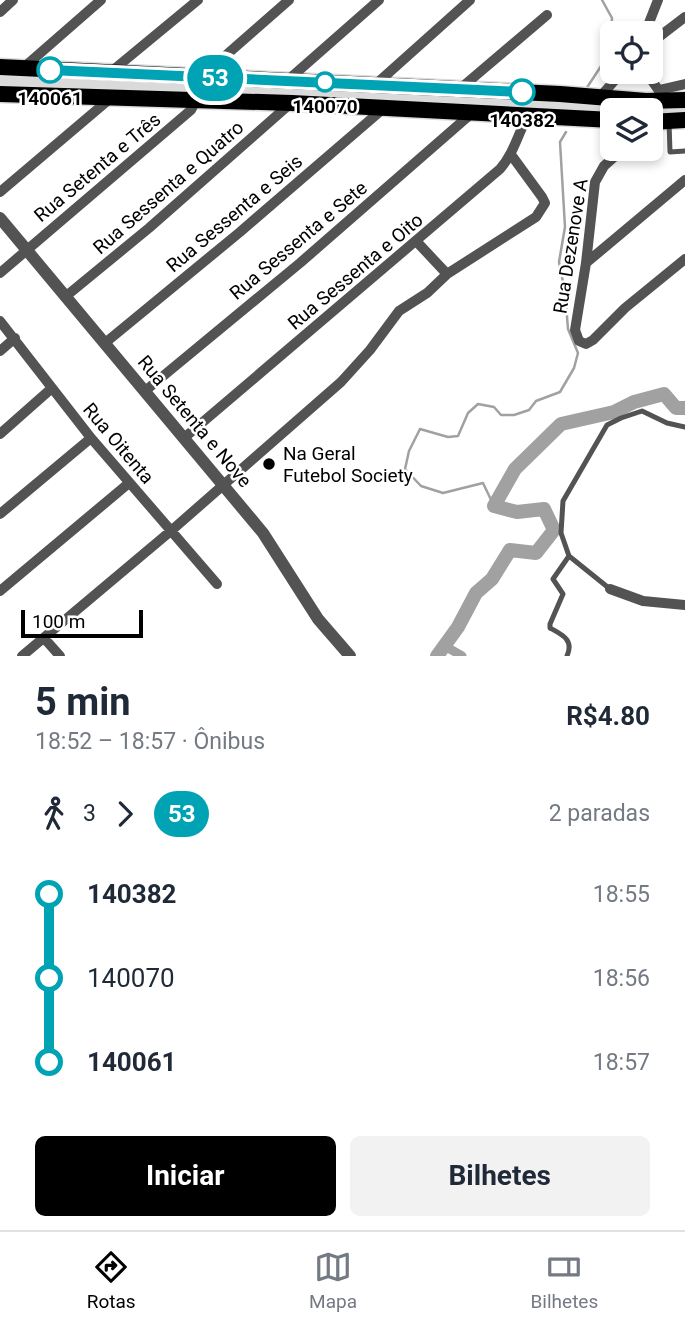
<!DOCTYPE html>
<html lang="pt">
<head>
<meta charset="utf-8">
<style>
	:root { --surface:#fff; --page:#f2f2f3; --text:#1f2937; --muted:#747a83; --line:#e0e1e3; --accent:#000 }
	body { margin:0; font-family:Roboto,sans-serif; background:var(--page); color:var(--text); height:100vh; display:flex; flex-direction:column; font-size:26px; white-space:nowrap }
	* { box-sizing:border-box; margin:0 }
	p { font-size:23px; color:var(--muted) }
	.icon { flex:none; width:38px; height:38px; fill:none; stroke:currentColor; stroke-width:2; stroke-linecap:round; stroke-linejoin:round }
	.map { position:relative; height:656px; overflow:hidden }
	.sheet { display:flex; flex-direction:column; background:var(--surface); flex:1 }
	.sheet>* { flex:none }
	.badge { padding:0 14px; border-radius:23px; font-size:24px; line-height:46px }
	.tools { position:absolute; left:600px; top:21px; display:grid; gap:14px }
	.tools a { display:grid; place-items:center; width:63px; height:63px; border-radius:10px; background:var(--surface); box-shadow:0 4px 10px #0003; font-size:35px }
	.scale { position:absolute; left:21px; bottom:18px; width:122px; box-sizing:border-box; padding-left:7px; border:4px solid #000; border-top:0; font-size:19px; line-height:24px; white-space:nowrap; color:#000; -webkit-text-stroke:5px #fff; paint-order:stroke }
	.map>.badge { position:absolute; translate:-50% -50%; box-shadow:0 0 0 4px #fff }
	.legs { display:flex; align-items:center; gap:10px; height:77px; padding:0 35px; font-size:23px }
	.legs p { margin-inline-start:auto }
	.overview { display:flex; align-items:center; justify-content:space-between; height:119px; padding:0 35px }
	h1 { font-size:38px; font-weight:700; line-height:52px }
	.action { display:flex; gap:14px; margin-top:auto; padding:14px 35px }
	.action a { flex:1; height:80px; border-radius:10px; background:var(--accent); color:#fff; font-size:28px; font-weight:700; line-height:80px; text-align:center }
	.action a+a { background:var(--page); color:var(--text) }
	ul { padding:0 35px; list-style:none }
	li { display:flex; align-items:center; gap:24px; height:84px; font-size:26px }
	li i { display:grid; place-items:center; width:10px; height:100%; margin:0 9px; background:currentColor }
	li i::after { content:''; width:18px; height:18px; margin:-9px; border:5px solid; border-radius:50%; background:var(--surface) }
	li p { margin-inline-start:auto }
	li:first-child i { background:linear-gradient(#0000 50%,currentColor 0) }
	li:last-child i { background:linear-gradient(currentColor 50%,#0000 0) }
	.menu { display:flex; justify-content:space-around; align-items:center; height:98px; border-top:2px solid var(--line); background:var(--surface); font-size:19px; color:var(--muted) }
	.menu a { display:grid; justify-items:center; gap:4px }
	.menu .on { color:var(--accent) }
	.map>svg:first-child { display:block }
	.green { fill:#dadada }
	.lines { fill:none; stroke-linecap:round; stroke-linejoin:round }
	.stream { stroke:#a1a1a1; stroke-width:2.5 }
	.canal { stroke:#a1a1a1; stroke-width:9 }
	.river { stroke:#a1a1a1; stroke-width:14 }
	.primary-casing { stroke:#dbdbdb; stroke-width:19 }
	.service { stroke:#535353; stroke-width:5 }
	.minor { stroke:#535353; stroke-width:10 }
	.tertiary { stroke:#535353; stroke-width:12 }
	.primary { stroke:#000; stroke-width:16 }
	.line-1-casing { stroke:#fff; stroke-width:16 }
	.line-1 { stroke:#00a3b4; stroke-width:10 }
	.stop-1-dot { fill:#fff; stroke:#00a3b4; stroke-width:3.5 }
	.poi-dot { fill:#000; stroke:#fff; stroke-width:2.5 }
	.labels { text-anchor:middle; stroke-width:5; stroke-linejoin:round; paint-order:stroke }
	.stop-label { font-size:19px; font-weight:bold; fill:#000; stroke:#fff }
	.street-label { font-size:19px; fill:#000; stroke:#fff }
	.poi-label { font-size:19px; fill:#000; stroke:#fff; text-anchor:start }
</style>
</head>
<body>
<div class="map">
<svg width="685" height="656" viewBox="0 0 685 656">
	<rect width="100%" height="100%" fill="#fff"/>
	<path class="green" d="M0 72 685 102V117L651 119V110H612V117L0 89Z"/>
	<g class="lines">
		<path class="stream" d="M586 89 609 54 612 18 602 0
			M494 506 483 483 443 493 421 486 405 469 409 451 420 429 448 437 458 436 468 413 478 404 494 407 501 415H514L529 410 536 401 560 392 574 368 578 353 568 329 565 292 559 262 565 227 560 142 566 132"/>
		<path class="canal" d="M443 645 462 656"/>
		<path class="river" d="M437 656 458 627 476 593 492 579 510 550 536 553 554 530 544 509 517 512 494 506 515 469 561 424 614 412 634 402 664 394 676 408H685"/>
		<defs>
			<path id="primary" d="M0 67 560 94 646 101 685 100
				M0 94 292 103 612 120
				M651 122 685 120"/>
		</defs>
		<use href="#primary" class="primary-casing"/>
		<path class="service" d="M669 122 670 152 685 151
			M610 589 569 556 561 533 563 501 607 425 621 418 642 411 667 423 685 427
			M567 656C574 640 563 635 550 628V624L563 594 553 579 569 556"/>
		<path class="minor" d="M0 12 13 0
			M645 33 658 0
			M651 43 685 17
			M22 69 101 0
			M112 71 198 0
			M646 72 666 101
			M288 80 379 0
			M375 85 470 0
			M461 88 547 15
			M659 90 685 84
			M600 97 622 72
			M623 149 604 166 595 182 586 263 575 330 579 341 586 344 593 340 625 308 685 259
			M0 192 112 97
			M417 242 447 274
			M586 263 685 180
			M0 273 191 110 196 100 200 78 289 0
			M65 297 149 228 291 103
			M0 321 91 438 217 584
			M105 343 240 232 384 108
			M0 351 15 338
			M145 391 300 263 472 113
			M0 434 52 388
			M184 438 500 169C514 153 518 134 528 115
			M0 514 91 438
			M610 589 643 601 685 605
			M0 591 129 483
			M44 638 60 656
			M22 656 172 530 341 382 370 350 399 311 427 293 447 274 536 217 545 203 542 197 512 156"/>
		<path class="tertiary" d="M0 218 263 533 318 619 350 656"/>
		<use href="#primary" class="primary"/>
	</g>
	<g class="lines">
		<defs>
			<path id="line-1" d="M50 70 522 92"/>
		</defs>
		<use href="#line-1" class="line-1-casing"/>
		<use href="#line-1" class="line-1"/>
	</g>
	<g class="stop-1-dot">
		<circle cx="50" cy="70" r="12"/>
		<circle cx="325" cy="82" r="9"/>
		<circle cx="522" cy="92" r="12"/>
	</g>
	<circle class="poi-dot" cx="269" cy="464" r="7"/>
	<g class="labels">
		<g class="stop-label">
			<text x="50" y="105">140061</text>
			<text x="325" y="113">140070</text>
			<text x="522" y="127">140382</text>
		</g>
		<g class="street-label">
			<text transform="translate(97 167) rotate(-40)" y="7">Rua Setenta e Três</text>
			<text transform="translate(168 187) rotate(-41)" y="7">Rua Sessenta e Quatro</text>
			<text transform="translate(234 213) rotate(-40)" y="7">Rua Sessenta e Seis</text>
			<text transform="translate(298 240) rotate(-40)" y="7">Rua Sessenta e Sete</text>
			<text transform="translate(570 246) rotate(-81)" y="7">Rua Dezenove A</text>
			<text transform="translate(355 271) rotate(-40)" y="7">Rua Sessenta e Oito</text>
			<text transform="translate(195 421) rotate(50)" y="7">Rua Setenta e Nove</text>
			<text transform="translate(119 443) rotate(50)" y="7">Rua Oitenta</text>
		</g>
		<g class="poi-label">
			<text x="283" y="460">Na Geral<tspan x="283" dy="22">Futebol Society</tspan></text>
		</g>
	</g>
</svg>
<div class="tools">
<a><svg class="icon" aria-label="locate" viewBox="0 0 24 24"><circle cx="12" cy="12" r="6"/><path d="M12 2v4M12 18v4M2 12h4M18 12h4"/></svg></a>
<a><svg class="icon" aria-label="layers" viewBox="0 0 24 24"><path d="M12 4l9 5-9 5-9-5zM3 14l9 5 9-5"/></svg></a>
</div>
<div class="scale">100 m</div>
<b class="badge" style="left:215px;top:78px;background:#00a3b4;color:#fff">53</b>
</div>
<section class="sheet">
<div class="overview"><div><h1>5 min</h1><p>18:52 – 18:57 · Ônibus</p></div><b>R$4.80</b></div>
<div class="legs"><svg class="icon" aria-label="walk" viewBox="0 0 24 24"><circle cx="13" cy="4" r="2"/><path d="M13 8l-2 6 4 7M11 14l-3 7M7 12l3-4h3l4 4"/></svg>3<svg class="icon" aria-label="forward" viewBox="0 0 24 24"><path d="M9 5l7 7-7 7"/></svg><b class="badge" style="background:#00a3b4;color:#fff">53</b><p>2 paradas</p></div>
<ul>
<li><i style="color:#00a3b4"></i><b>140382</b><p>18:55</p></li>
<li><i style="color:#00a3b4"></i><span>140070</span><p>18:56</p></li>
<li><i style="color:#00a3b4"></i><b>140061</b><p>18:57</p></li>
</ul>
<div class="action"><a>Iniciar</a><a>Bilhetes</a></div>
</section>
<nav class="menu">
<a class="on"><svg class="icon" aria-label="directions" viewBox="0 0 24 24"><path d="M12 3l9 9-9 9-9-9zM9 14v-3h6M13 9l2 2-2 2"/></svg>Rotas</a>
<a><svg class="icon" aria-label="map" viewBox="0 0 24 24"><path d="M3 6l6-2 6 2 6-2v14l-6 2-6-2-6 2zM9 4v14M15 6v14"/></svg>Mapa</a>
<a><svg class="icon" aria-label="tickets" viewBox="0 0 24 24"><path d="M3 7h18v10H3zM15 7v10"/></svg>Bilhetes</a>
</nav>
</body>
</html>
